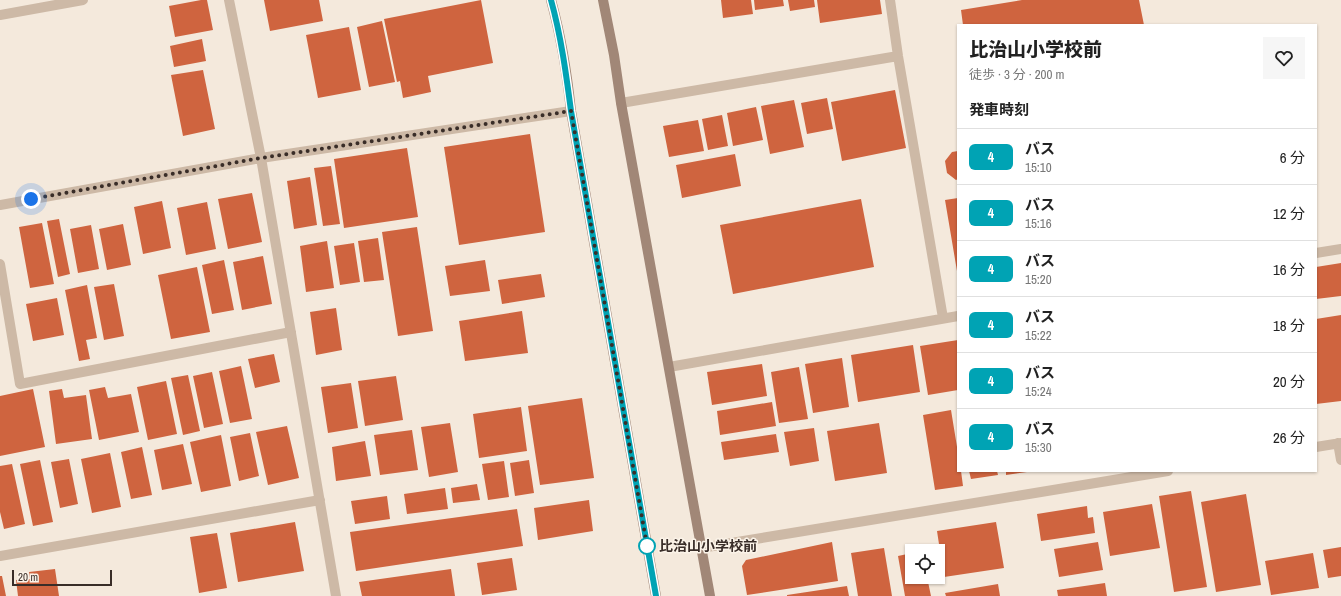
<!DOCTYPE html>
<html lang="ja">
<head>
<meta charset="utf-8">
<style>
	:root { --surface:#fff; --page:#f6f6f6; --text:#222; --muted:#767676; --line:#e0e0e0 }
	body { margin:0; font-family:"Archivo Narrow","Noto Sans JP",sans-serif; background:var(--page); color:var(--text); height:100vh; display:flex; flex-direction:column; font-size:15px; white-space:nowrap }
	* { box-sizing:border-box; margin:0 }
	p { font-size:13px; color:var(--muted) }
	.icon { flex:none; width:22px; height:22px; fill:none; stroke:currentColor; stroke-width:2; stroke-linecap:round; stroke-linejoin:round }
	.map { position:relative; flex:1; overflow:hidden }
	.side { position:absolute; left:957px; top:24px; width:360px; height:448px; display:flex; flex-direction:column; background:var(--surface); border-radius:0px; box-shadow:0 1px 3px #0004 }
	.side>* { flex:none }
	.badge { padding:0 8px; border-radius:6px; font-size:14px; line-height:26px }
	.fabs { position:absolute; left:905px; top:544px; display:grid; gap:8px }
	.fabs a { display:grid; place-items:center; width:40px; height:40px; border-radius:0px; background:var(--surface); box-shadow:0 1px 3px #0004; font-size:20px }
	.scale { position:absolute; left:12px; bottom:10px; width:100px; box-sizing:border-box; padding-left:4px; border:2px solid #392d28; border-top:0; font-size:11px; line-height:14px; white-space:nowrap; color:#392d28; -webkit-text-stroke:3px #fbf3e8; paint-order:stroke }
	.you { position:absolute; width:20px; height:20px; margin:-10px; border:3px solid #fff; border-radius:50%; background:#1a73e8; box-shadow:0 0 0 6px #1a73e833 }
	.map>.badge { position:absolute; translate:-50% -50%; box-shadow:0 0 0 2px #fff }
	h2 { padding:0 12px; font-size:15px; line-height:36px }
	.round { display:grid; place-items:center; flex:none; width:42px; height:42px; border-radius:0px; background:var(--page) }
	.summary { display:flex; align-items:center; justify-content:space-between; height:68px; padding:0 12px }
	h1 { font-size:19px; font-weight:800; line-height:30px }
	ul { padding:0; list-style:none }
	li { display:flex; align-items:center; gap:12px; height:56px; padding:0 12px; border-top:1px solid var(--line) }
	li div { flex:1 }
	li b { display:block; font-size:15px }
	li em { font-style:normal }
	li .badge { min-width:44px; font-weight:700; text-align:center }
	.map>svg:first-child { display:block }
	.building { fill:#cf643f }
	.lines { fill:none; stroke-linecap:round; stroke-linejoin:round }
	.street { stroke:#cdb9a6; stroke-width:10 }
	.secondary { stroke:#a18777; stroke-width:10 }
	.line-casing { stroke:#fff; stroke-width:9 }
	.line { stroke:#00a3b4; stroke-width:6 }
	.walk { stroke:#392d28; stroke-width:4; stroke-dasharray:0 7.2 }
	.stop-dot { fill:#fff; stroke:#00a3b4; stroke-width:2 }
	.labels { text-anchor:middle; stroke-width:3; stroke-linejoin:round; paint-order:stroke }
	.stop-label { font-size:14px; font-weight:bold; fill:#392d28; stroke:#fbf3e8; text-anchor:start }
</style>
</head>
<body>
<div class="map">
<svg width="1341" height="596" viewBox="0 0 1341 596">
	<rect width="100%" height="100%" fill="#f4e9dc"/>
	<path class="building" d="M201 0H207L213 30 175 37 169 6Z
		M264 0H319L323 21 270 31Z
		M481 0 493 63 428 76 431 92 403 98 400 81 397 82 384 19Z
		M721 0H751L753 14 723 18Z
		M754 0H783L784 6 755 10Z
		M788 0H814L815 7 790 11Z
		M817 0H880L882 14 820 23Z
		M1022 0H1139L1144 25H963L961 10Z
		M382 21 395 82 369 87 357 27Z
		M349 27 361 90 318 98 306 35Z
		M202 39 206 61 174 67 170 46Z
		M203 70 215 129 183 136 171 75Z
		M895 90 906 148 842 161 831 102Z
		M827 98 833 129 807 134 801 103Z
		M794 100 804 147 770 154 761 106Z
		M756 107 763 140 733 146 727 113Z
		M722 115 728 146 708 150 702 119Z
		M698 120 704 151 669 157 663 126Z
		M530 134 545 232 459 245 444 147Z
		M407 148 418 217 344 228 334 159Z
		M958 151V179L956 180 947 173 945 161 952 152Z
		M735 154 741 186 682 198 676 165Z
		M331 166 340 224 323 226 314 168Z
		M310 177 317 225 294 229 287 181Z
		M252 193 262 242 228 249 218 199Z
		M958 198V271H957L945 200Z
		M861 199 874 267 733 294 720 225Z
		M162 201 171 248 143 254 134 207Z
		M207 202 216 249 186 255 177 208Z
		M59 219 70 274 58 277 47 221Z
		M42 223 54 284 30 288 19 227Z
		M123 224 131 265 107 270 99 229Z
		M91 225 99 269 78 273 70 229Z
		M417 227 433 331 398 336 382 232Z
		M378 238 384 280 364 282 358 241Z
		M327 241 334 288 306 292 300 246Z
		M354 243 360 282 340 285 334 246Z
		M263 256 272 304 242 310 233 262Z
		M224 260 234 310 212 314 202 265Z
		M485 260 490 291 450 296 445 266Z
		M1341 263V296L1316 299V267Z
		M197 267 210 332 171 339 158 275Z
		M541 274 545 297 502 304 498 280Z
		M114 284 124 336 104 340 94 287Z
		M87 285 97 338 86 340 90 359 79 361 65 290Z
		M57 298 64 335 33 341 26 304Z
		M336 308 342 350 316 355 310 312Z
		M522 311 528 353 465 361 459 321Z
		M1341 315V401L1316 404V319Z
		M958 340V390L928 395 920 346Z
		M913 345 920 392 858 402 851 355Z
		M274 354 280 382 255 388 248 359Z
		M842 358 849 407 813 413 805 364Z
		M762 364 767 396 712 405 707 372Z
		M241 366 252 419 230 423 219 371Z
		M799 367 808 419 779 423 771 372Z
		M212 372 223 424 204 428 193 376Z
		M188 375 200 431 183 435 171 378Z
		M396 376 403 420 365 426 358 381Z
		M166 381 177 434 148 440 137 387Z
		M351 383 358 428 328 433 321 387Z
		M105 387 108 398 131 394 139 432 99 440 89 390Z
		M33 389 45 447 0 456V396Z
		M62 389 64 398 86 395 92 439 56 444 49 391Z
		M582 398 594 478 540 485 528 406Z
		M772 402 776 426 720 435 717 411Z
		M521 407 527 451 479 458 473 414Z
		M951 410 958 453V471H961L963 486 935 490 923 415Z
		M450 423 458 472 429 477 421 427Z
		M879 423 887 473 835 481 827 431Z
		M287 426 299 478 268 485 256 432Z
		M814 428 819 461 790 466 784 432Z
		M412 430 418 470 380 475 374 435Z
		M250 433 259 476 239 481 230 437Z
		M776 434 779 452 724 460 721 442Z
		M221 435 231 486 201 492 190 442Z
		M365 441 371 476 336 481 332 447Z
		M183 444 192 484 162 490 154 450Z
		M142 447 152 495 131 499 121 452Z
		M110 453 121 507 92 513 81 459Z
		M69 459 78 504 60 508 51 462Z
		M40 460 53 522 33 526 20 464Z
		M529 460 534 493 515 496 510 463Z
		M504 461 509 497 488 500 482 464Z
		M12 464 25 524 4 529 0 512V466Z
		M969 471H997L998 475 971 479Z
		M1006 471H1027V472L1006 475Z
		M477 484 480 500 453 503 451 488Z
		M445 488 448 509 407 514 404 494Z
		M1191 491 1207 587 1174 592 1159 496Z
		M1246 494 1261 585 1216 592 1201 502Z
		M387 496 390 519 355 524 351 501Z
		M589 500 593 531 538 540 534 508Z
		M1152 504 1160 548 1110 556 1103 512Z
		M1087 506 1088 518 1093 517 1095 533 1041 541 1037 514Z
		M517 509 523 546 356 571 350 532Z
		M295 522 304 571 238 582 230 533Z
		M996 522 1004 568 944 577 937 531Z
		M217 533 227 588 199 593 190 537Z
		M832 542 838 581 747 595 742 566 746 560Z
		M1098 542 1103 570 1059 577 1054 549Z
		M1341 547V576L1328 578 1323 550Z
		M884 548 892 596H858L851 553Z
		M912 553V577H927L931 596H905L898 556Z
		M1313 553 1319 588 1271 595 1265 561Z
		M512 558 517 590 482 595 477 563Z
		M55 569 59 596H18L16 580 30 579 29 572Z
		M451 569 455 596H362L359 582Z
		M0 576H2L6 596H0Z
		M1105 583 1107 596H1058L1057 590Z
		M998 584 1000 596H946L945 593Z
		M847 586 849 596H787V595Z"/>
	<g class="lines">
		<path class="street" d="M229 0 261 158 336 596
			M890 0 898 56 943 318
			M0 15 83 0
			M621 103 898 56
			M0 205 261 158 571 111
			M1316 253 1341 249
			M0 264 20 384 291 332
			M669 367 958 316
			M1338 443 1341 460
			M1316 447 1341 443
			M701 548 1168 471
			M0 556 320 500"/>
		<path class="secondary" d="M551 0C561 36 567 73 571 111L656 596
			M603 0 614 55 621 103 710 596"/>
	</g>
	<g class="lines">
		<defs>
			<path id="line" d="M551 0C561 36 566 73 571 111L656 596"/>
		</defs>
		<use href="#line" class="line-casing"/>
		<use href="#line" class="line"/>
		<path class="walk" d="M31 199 261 158 571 111 647 546"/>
	</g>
	<circle class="stop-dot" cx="647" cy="546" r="8"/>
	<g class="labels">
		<g class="stop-label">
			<text x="659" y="551">比治山小学校前</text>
		</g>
	</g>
</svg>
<div class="fabs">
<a><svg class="icon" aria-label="locate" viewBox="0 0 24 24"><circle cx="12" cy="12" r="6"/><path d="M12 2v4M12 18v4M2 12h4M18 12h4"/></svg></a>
</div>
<div class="scale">20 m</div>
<div class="you" style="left:31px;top:199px"></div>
<section class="side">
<div class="summary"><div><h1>比治山小学校前</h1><p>徒歩 · 3 分 · 200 m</p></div><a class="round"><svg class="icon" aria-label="heart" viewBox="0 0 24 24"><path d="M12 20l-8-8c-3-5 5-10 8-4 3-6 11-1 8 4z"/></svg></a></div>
<h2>発車時刻</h2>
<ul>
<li><span class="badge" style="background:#00a3b4;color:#fff">4</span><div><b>バス</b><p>15:10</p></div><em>6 分</em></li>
<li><span class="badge" style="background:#00a3b4;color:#fff">4</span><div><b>バス</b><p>15:16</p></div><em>12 分</em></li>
<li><span class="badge" style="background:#00a3b4;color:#fff">4</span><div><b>バス</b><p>15:20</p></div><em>16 分</em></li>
<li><span class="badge" style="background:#00a3b4;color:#fff">4</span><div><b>バス</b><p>15:22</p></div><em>18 分</em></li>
<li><span class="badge" style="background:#00a3b4;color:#fff">4</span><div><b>バス</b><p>15:24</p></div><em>20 分</em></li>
<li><span class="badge" style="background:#00a3b4;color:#fff">4</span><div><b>バス</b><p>15:30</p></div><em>26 分</em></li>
</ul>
</section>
</div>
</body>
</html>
